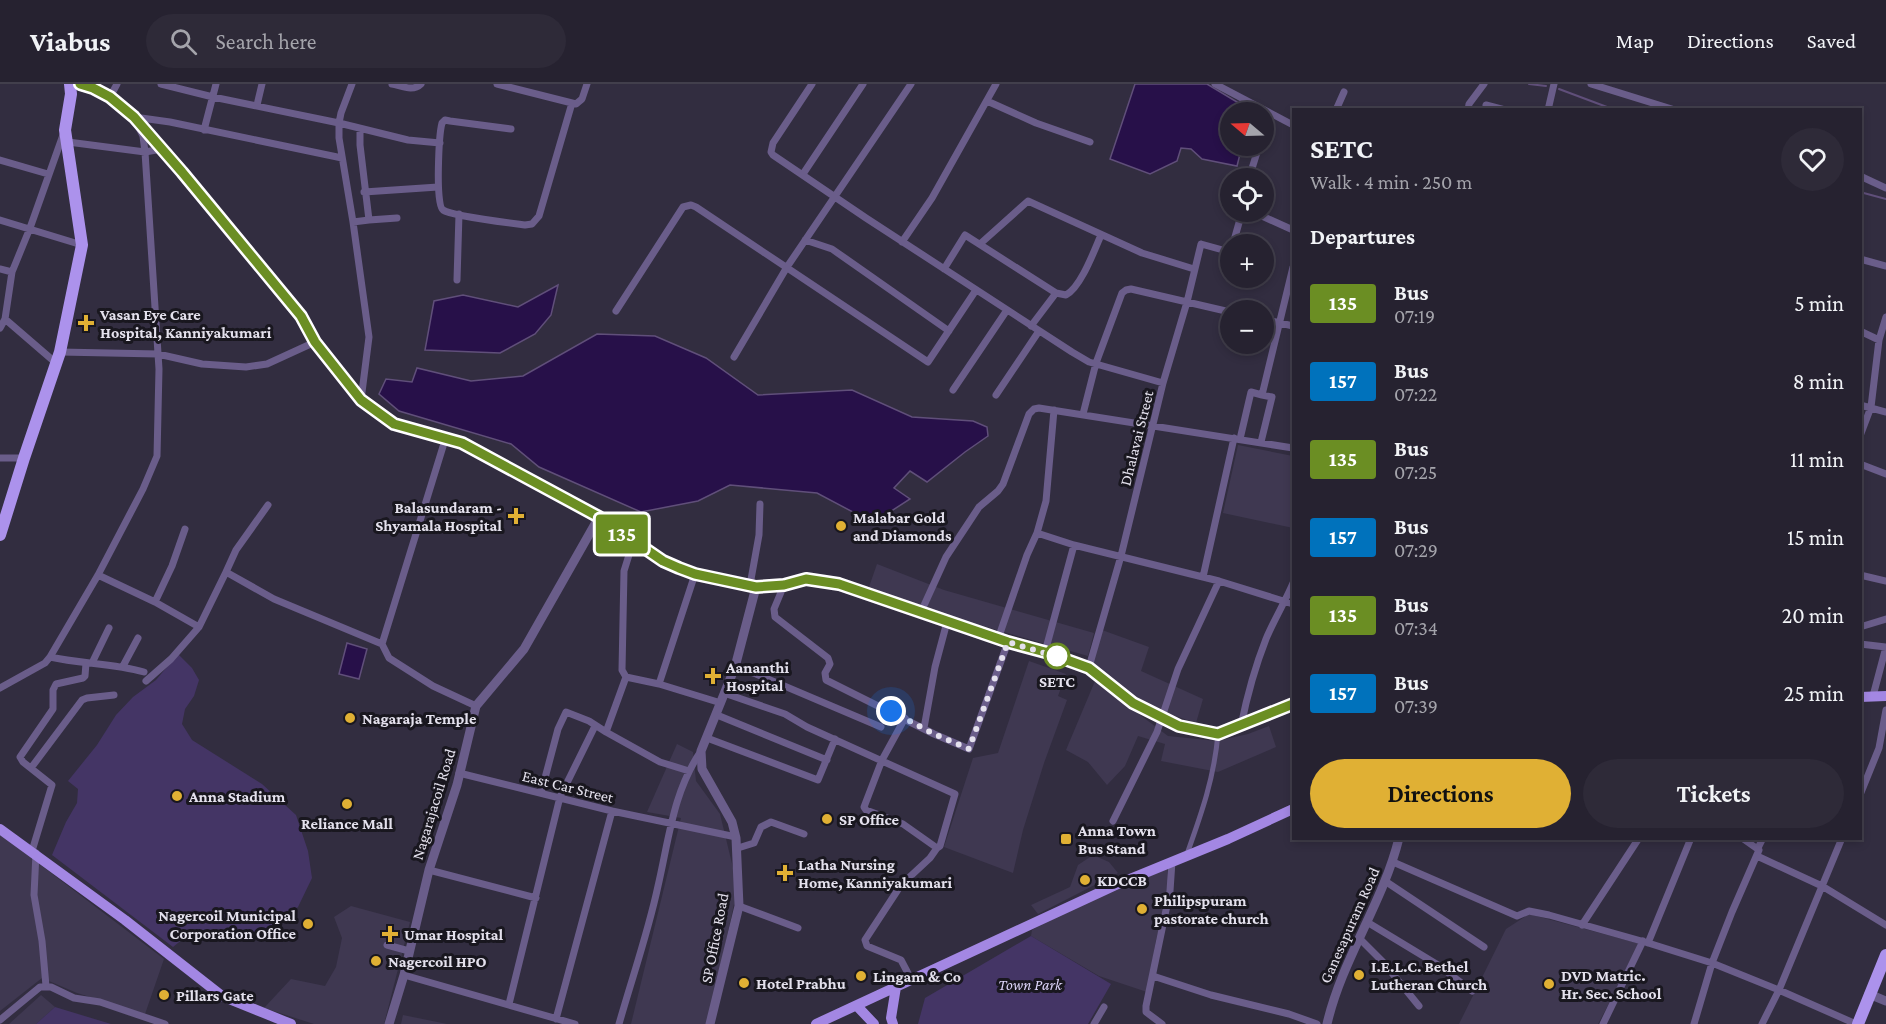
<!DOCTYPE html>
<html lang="en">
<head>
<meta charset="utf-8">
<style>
	:root { --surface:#262230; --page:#2e2a38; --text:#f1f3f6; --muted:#a4a4ab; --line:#423f4c; --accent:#e0b034 }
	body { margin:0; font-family:"Crimson Pro",serif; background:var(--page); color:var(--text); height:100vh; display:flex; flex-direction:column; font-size:22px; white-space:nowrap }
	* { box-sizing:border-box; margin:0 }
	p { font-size:20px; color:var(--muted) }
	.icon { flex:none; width:33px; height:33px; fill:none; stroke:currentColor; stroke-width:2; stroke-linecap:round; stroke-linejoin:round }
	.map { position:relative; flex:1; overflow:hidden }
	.panel { position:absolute; left:1292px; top:24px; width:570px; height:732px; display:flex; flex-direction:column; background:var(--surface); border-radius:0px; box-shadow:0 3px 9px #0003,0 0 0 2px var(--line) }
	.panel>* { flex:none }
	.badge { padding:0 12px; border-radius:4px; font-size:21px; line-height:39px }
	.needle { width:39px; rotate:289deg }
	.fabs { position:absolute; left:1220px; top:18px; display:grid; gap:12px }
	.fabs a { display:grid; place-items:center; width:54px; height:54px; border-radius:50%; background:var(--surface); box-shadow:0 3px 9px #0003,0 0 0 2px var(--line); font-size:30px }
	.you { position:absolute; width:30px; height:30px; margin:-15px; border:4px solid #fff; border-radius:50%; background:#1a73e8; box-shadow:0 0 0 9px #1a73e833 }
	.map>.badge { position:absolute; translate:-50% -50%; box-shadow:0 0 0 3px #fff }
	h2 { padding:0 18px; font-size:22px; line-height:54px }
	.round { display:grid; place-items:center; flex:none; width:63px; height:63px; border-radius:32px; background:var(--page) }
	.summary { display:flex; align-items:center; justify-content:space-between; height:102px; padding:0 18px }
	h1 { font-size:28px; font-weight:700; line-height:45px }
	.button { display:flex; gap:12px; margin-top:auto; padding:12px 18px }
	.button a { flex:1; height:69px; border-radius:36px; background:var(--accent); color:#111; font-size:24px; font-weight:700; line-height:69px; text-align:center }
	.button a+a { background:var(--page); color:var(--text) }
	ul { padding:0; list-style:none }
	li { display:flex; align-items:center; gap:18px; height:78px; padding:0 18px }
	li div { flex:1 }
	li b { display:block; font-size:22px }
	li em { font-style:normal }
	li .badge { min-width:66px; font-weight:700; text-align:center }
	header { display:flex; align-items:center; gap:36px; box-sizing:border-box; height:84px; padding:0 30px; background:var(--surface); border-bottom:2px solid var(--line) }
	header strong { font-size:28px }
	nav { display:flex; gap:33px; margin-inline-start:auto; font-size:21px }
	.search { width:420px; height:54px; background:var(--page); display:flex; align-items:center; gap:15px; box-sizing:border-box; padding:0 21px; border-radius:33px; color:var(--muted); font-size:22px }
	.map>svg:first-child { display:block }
	.built { fill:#3f3851 }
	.green { fill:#443565 }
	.water { fill:#271049; stroke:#604f7a; stroke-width:1.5 }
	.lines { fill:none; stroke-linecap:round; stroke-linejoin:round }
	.stream { stroke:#604f7a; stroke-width:2 }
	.pedestrian { stroke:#6a5d8a; stroke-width:5 }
	.minor { stroke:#6a5d8a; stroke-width:7 }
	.tertiary { stroke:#6a5d8a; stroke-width:9 }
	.primary { stroke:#a387e3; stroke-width:10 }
	.trunk { stroke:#ac92ec; stroke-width:12 }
	.line-casing { stroke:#fff; stroke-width:14 }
	.line { stroke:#6b8e23; stroke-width:9 }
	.walk { stroke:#e4e1ed; stroke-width:6; stroke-dasharray:0 10.8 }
	.poi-dot { fill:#e0b034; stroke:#19171f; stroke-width:2 }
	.stop-dot { fill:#fff; stroke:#6b8e23; stroke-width:3 }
	.labels { text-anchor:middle; stroke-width:6; stroke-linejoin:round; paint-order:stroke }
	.poi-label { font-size:16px; font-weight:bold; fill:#e4e1ed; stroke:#19171f; text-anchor:start }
	.street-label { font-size:16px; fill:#e4e1ed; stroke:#19171f }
	.stop-label { font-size:16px; font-weight:bold; fill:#e4e1ed; stroke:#19171f }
	.park-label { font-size:16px; font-style:italic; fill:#dcd3f8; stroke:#19171f }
</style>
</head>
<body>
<header>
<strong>Viabus</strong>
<div class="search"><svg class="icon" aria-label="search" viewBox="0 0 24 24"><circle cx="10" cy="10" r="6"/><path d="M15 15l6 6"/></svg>Search here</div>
<nav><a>Map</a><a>Directions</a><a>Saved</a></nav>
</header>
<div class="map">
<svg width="1886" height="940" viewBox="0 0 1886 940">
	<rect width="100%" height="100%" fill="#322d40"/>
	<path class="built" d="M1238 361 1293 372V444L1223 429Z
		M877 480 944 506 1094 549 1088 572 927 526 869 503Z
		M1102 546 1149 563 1141 587 1203 615 1196 639 1158 626 1126 606 1092 579Z
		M1029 577 1066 590 1058 612 1067 616 1044 679 1023 746 1013 789 944 763 973 674 998 669Z
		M1095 597 1168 652 1217 657 1248 650 1269 642 1276 663 1218 688 1161 677 1165 660 1138 652 1125 682 1107 701 1088 678 1066 666Z
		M677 660 693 668 696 697 720 730 734 788V820L708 940H631L681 734 647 728Z
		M0 750 164 875 145 930 77 909 42 894 0 927Z
		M1093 771 1109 778 1118 789 1038 830 1031 821 1070 803 1078 781Z
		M1167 785 1169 807 1156 856 1147 908 1099 892 1031 852 1032 846 1060 830Z
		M351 822 410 838 384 940H314L264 924 291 895 325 902 336 883 342 854 334 833Z
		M1529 830 1641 860 1598 940H1459L1506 845Z
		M41 911 55 923 36 940H9Z
		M403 931 447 940H401Z"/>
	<path class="green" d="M178 570 192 584 199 596 194 612 185 625 182 640 192 656 262 700 296 731 308 767 312 794 298 823 273 842 242 855 189 850 173 863 52 771 66 738 77 719 78 705 68 697 97 661 116 631 133 613 156 596Z
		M1031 852 1111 900 1088 940H918L925 914Z
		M55 923 111 940H36Z"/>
	<path class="water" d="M1135 0H1207L1247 24V28H1230V62H1242L1237 82 1202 75 1191 65 1181 64 1177 77 1150 90 1110 75Z
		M558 201 551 231 535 250 500 269 425 266 434 217 463 211 518 223Z
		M597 250 655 252 706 274 758 311 852 306 912 333 973 337 987 343 988 352 965 368 927 398 910 387 894 404 910 415 882 433 866 435 817 409 730 401 698 417 641 428 539 383 511 360 399 327 379 310 386 295 412 298 417 284 471 297 523 292Z
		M347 559 367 565 359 595 339 590Z"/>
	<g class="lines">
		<path class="stream" d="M1529 0 1546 2
			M1559 5 1615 26
			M1860 108 1886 115"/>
		<path class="pedestrian" d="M1187 770C1202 728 1214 694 1218 650"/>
		<path class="minor" d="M161 0 213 13 339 39 408 56 440 59
			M352 0 341 29 339 39V54L353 138 369 253 361 316
			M392 0C402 2 413 8 421 0
			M497 0 576 20 582 15 587 0
			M812 0 773 59 771 68 773 71 866 134 1072 268 1089 278 1163 299
			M1215 0 1293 41
			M1591 0 1675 26
			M110 13 117 0
			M987 17 1036 39 1090 58
			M257 21 262 0
			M1486 21 1505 26
			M1336 26 1344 8
			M1468 26 1469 20 1484 0
			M1548 26 1554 0
			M134 33 170 38 342 74
			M511 45 450 37 445 36 442 39C439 50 435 121 443 126 452 132 510 139 525 141L532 140 539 132 572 19
			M204 46 216 0
			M1263 46 1268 28
			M68 58 145 68 162 65
			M0 76 48 90
			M803 90 863 0
			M1860 92 1886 104
			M1249 94 1259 62
			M364 108 438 103
			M1253 128 1293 146
			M0 136 82 161
			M369 136 397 134
			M353 138 369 136 360 61V45
			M805 156 832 165 949 247
			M902 158 932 114 996 0
			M980 160 1028 117 1142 169 1194 185
			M1233 160 1242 128
			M1860 175 1886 182
			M0 185 12 188
			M944 185 965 151 1056 209 1066 211C1081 203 1094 167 1101 151
			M457 196 459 130
			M616 227 683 123 691 121 696 123 928 278 976 206
			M5 235 56 279
			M1263 235 1293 242
			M1031 242 1056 209
			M0 244 5 235 12 188 30 144 63 51
			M1860 247 1879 256
			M60 268 158 270 202 280 246 283 267 280 315 258
			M734 273 787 183 911 0
			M953 306 1007 226
			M996 311 1039 247
			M1860 321 1886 328
			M1083 330 1096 279 1122 209 1126 206 1131 205 1230 228
			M1860 352 1871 323 1879 256 1886 233
			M1240 355 1251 308 1262 311 1293 183
			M445 356 382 560 389 574 433 602 476 622
			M1261 358 1272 313 1262 311
			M0 374H24
			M1860 380 1886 390
			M1037 449 1074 461 1219 497 1293 520
			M633 458 624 487 622 586 626 593 659 600 721 619
			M226 488 236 466 268 421
			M98 491 155 518 199 543
			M1860 491 1886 497
			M1203 493 1234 354
			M750 501 759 451 760 420
			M784 501 774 525 775 533 828 574 830 580 825 589 826 596 934 650 969 665 1008 558
			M155 518 172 482 185 445
			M921 528 946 473 979 423 998 407 1003 400 1029 330 1034 325 1039 324 1293 364
			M1860 543 1886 535
			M998 555 1027 471 1037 449 1046 417 1054 326
			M1860 560 1886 563
			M1045 568 1074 461
			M50 573C81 580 113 579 144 588
			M92 579 109 544
			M123 582 138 554
			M735 583 756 590 881 643
			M1089 583 1121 472 1163 299 1187 218 1201 160 1230 168
			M146 597 171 575 199 543 226 488 274 515 382 560
			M659 600 695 490
			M0 604 45 579 50 573 98 491 143 405 157 372 159 285 145 68 143 52 139 44
			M724 609 785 630 807 643 955 710 940 762 937 764 903 740 866 726 864 723 882 676 905 634
			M1873 612 1886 563
			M717 631 827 676
			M1241 642C1247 612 1255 583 1266 555 1274 536 1285 518 1293 499
			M924 644 935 583 947 538
			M606 648 660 678 689 687
			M707 654 818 696 835 655
			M31 684 82 616 87 614 114 611
			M459 689 612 727 736 753
			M541 709 558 645 566 628 589 637 606 648 626 593
			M1860 711 1879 664 1886 626
			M1113 737 1157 648 1178 585 1219 497
			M738 764 754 759 761 743 771 738 804 750
			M1758 764 1763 754
			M32 767 52 701 23 678 20 673 53 625V606L56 600 83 594 85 592 86 579
			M36 769 34 811 42 857 46 902
			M1757 772 1822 802 1886 841
			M1393 778 1517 832 1529 827 1549 831 1645 858 1712 879 1779 906 1842 754
			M429 786 536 814
			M1385 797 1484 863
			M739 822 798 844
			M1367 838 1438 881 1472 907
			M1582 841 1639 754
			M1360 855 1383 878 1419 922
			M1648 859 1691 754
			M387 861 409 867
			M404 891 575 940
			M1153 892 1211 911 1289 930 1317 940
			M911 895 901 876 867 862 865 856 901 801 930 774 937 764
			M509 920 560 713 595 642
			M556 935 612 727
			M0 936 40 903H51L74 914 100 918 165 940
			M619 940C632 894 648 849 658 802 669 755 673 708 701 667
			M1094 940 1104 923
			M1162 940 1146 928V922L1170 807 1172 777
			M1603 940 1643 857
			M1694 940 1712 879 1732 828 1759 766 1742 754
			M1762 940 1779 906 1856 940"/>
		<path class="tertiary" d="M1869 910 1886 917
			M389 940 404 891 429 786 457 701 476 622 524 565 599 433
			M710 940 739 822 736 754 732 738 702 685 701 667 735 583 756 503
			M1327 940C1342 875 1383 819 1399 754"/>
		<path class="primary" d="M80 0 93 4 110 13 134 33 182 88 301 232 315 258 361 316 395 340 462 359 599 433 663 477 695 490 756 503 784 501 806 495 839 500 1008 558 1045 568 1089 583 1133 619 1179 642 1218 650 1293 620
			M1860 613 1886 612
			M0 745 125 836 222 912 291 940
			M857 922 874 940
			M816 940 1118 800 1228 755 1293 725
			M893 940 891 934 896 903"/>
		<path class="trunk" d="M0 451 24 374 60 268 82 161 65 46 71 10 70 0
			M1858 940 1886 871"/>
	</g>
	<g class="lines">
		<defs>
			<path id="line" d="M80 0 93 4 110 13 134 33 182 88 301 232 315 258 361 316 394 340 462 359 599 433 663 477 679 484 695 490 756 503 784 501 806 495 839 500 1008 558 1045 568 1089 584 1133 619 1179 642 1218 650 1293 620"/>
		</defs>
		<use href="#line" class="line-casing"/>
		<use href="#line" class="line"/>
		<path class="walk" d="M891 627 934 650 969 665 1008 558 1067 576 1057 572"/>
	</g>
	<g class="poi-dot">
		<path d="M83 230h6v6h6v6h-6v6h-6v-6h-6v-6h6z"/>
		<path d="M513 423h6v6h6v6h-6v6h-6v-6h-6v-6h6z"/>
		<circle cx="841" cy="442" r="6"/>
		<path d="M710 583h6v6h6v6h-6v6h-6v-6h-6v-6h6z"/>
		<circle cx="350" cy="634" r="6"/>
		<circle cx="177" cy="712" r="6"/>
		<circle cx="347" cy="720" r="6"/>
		<circle cx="827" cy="735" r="6"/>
		<rect x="1060" y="749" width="12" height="12" rx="3"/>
		<path d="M782 780h6v6h6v6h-6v6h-6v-6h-6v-6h6z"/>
		<circle cx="1085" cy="796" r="6"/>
		<circle cx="1142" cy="825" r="6"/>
		<circle cx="308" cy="840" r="6"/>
		<path d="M387 841h6v6h6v6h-6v6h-6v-6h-6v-6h6z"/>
		<circle cx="376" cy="877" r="6"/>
		<circle cx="1359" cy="891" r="6"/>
		<circle cx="861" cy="892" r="6"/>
		<circle cx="744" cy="899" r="6"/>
		<circle cx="1549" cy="900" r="6"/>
		<circle cx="164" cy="911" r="6"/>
	</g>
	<circle class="stop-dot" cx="1057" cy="572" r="12"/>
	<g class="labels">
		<g class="poi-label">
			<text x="100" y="236">Vasan Eye Care<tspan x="100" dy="18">Hospital, Kanniyakumari</tspan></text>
			<text x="502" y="429" text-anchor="end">Balasundaram -<tspan x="502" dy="18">Shyamala Hospital</tspan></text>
			<text x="853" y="439">Malabar Gold<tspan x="853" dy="18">and Diamonds</tspan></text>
			<text x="726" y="589">Aananthi<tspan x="726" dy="18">Hospital</tspan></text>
			<text x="362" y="640">Nagaraja Temple</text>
			<text x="189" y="718">Anna Stadium</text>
			<text x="839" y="741">SP Office</text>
			<text x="347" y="745" text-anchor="middle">Reliance Mall</text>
			<text x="1078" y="752">Anna Town<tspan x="1078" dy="18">Bus Stand</tspan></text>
			<text x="798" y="786">Latha Nursing<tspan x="798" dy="18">Home, Kanniyakumari</tspan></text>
			<text x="1097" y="802">KDCCB</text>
			<text x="1154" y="822">Philipspuram<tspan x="1154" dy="18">pastorate church</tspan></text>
			<text x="296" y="837" text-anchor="end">Nagercoil Municipal<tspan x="296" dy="18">Corporation Office</tspan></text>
			<text x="404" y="856">Umar Hospital</text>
			<text x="388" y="883">Nagercoil HPO</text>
			<text x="1371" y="888">I.E.L.C. Bethel<tspan x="1371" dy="18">Lutheran Church</tspan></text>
			<text x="1561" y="897">DVD Matric.<tspan x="1561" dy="18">Hr. Sec. School</tspan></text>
			<text x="873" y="898">Lingam &amp; Co</text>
			<text x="756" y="905">Hotel Prabhu</text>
			<text x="176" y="917">Pillars Gate</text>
		</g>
		<g class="street-label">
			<text transform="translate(1136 354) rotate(-76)" y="6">Dhalavai Street</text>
			<text transform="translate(568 702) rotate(14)" y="6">East Car Street</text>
			<text transform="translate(433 720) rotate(-73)" y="6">Nagarajacoil Road</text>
			<text transform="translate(1349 841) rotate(-66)" y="6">Ganesapuram Road</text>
			<text transform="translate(714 854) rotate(-79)" y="6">SP Office Road</text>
		</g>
		<g class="stop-label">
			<text x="1057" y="603">SETC</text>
		</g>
		<g class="park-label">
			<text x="1030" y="906">Town Park</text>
		</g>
	</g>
</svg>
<div class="fabs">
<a><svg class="needle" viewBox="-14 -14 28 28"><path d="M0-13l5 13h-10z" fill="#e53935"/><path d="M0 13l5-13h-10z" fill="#a4a4ab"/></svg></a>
<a><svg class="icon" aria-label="locate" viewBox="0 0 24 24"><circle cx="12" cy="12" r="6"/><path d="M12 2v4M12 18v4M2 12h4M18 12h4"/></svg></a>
<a>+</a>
<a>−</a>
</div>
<div class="you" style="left:891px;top:627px"></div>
<b class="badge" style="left:622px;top:450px;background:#6b8e23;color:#fff">135</b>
<section class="panel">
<div class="summary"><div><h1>SETC</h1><p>Walk · 4 min · 250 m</p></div><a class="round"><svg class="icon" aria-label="heart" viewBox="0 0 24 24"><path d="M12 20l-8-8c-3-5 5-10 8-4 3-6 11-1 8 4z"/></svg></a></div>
<h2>Departures</h2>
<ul>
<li><span class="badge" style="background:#6b8e23;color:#fff">135</span><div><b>Bus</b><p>07:19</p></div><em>5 min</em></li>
<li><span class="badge" style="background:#0072bc;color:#fff">157</span><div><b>Bus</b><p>07:22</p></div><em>8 min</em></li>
<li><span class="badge" style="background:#6b8e23;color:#fff">135</span><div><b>Bus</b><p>07:25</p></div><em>11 min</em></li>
<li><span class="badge" style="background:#0072bc;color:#fff">157</span><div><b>Bus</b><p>07:29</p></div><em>15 min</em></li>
<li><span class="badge" style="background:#6b8e23;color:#fff">135</span><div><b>Bus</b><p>07:34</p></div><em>20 min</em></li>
<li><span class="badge" style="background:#0072bc;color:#fff">157</span><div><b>Bus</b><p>07:39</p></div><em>25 min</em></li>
</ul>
<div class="button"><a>Directions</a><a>Tickets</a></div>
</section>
</div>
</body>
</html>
